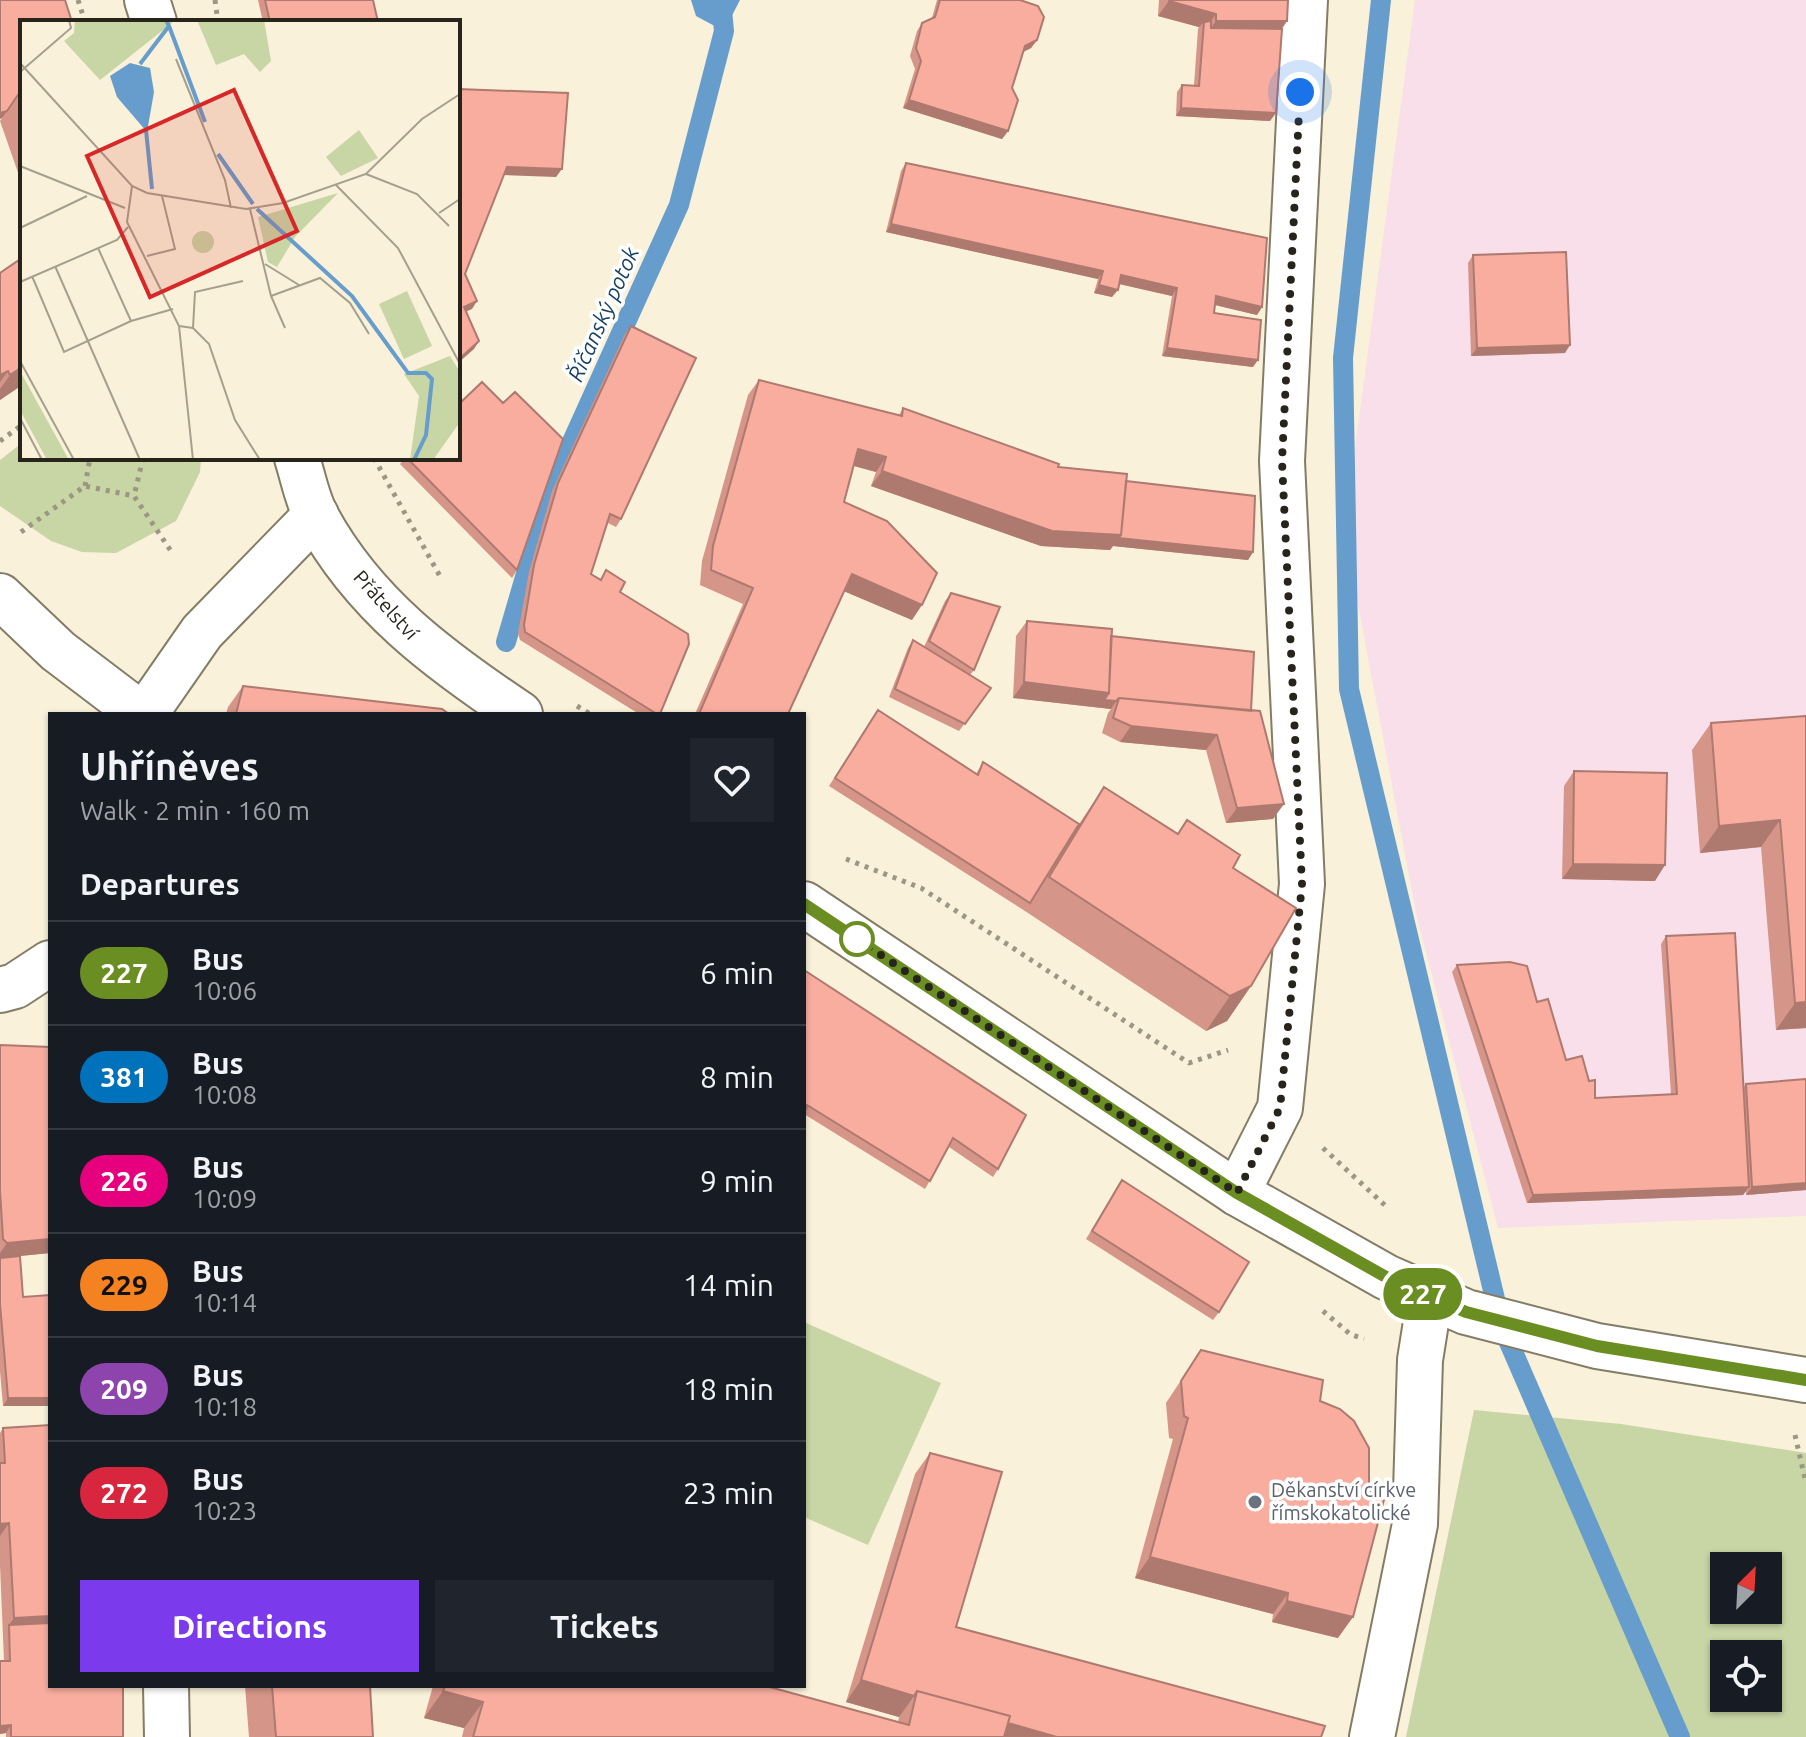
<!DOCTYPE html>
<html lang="en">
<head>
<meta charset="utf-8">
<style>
	:root { --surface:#171b24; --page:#20242c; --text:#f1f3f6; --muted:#9ea1a6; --line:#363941; --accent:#7c3aed }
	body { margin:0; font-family:Ubuntu,sans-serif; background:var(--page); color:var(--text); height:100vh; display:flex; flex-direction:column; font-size:30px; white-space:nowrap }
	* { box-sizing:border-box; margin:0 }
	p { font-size:26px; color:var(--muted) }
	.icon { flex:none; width:44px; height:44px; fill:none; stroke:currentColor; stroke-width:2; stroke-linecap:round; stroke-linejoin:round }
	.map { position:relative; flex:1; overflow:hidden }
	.details { position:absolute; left:48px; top:712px; width:758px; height:976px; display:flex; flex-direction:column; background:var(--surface); border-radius:0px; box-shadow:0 2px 6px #0004 }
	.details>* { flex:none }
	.badge { padding:0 16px; border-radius:26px; font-size:28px; line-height:52px }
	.needle { width:52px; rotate:24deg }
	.tools { position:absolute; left:1710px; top:1552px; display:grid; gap:16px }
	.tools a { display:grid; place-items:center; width:72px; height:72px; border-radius:0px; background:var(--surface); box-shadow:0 2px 6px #0004; font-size:40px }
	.you { position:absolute; width:40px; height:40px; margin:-20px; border:6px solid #fff; border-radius:50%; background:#1a73e8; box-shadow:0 0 0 12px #1a73e833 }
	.map>.badge { position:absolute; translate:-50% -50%; box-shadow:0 0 0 4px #fff }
	h2 { padding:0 32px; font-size:30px; line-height:72px }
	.round { display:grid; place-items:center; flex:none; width:84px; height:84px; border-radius:0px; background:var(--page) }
	.summary { display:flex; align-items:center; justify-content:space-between; height:136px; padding:0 32px }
	h1 { font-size:38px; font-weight:700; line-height:60px }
	.primary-button { display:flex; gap:16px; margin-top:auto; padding:16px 32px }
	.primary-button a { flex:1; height:92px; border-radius:0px; background:var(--accent); color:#fff; font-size:32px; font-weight:700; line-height:92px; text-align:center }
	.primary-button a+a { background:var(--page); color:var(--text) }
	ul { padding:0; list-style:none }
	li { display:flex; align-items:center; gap:24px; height:104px; padding:0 32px; border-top:2px solid var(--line) }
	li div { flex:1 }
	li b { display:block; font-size:30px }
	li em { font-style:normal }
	li .badge { min-width:88px; font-weight:700; text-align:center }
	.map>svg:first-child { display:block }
	.education { fill:#f8dfea }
	.green { fill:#c8d5a5; fill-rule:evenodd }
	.water { fill:#679dcc }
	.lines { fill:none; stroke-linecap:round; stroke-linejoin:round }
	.stream { stroke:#679dcc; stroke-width:20 }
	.minor-casing { stroke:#837c66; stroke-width:48 }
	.tertiary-casing { stroke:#837c66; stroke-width:48 }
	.secondary-casing { stroke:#837c66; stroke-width:48 }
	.path { stroke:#9c9684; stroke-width:5; stroke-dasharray:4 6; stroke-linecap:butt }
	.minor { stroke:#fff; stroke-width:44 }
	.tertiary { stroke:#fff; stroke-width:44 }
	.secondary { stroke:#fff; stroke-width:44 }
	.wall { fill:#d59589 }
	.shaded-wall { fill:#ae796f }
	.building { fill:#f8ad9f; stroke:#ae796f; stroke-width:2 }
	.line-casing { stroke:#fff; stroke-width:18 }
	.line { stroke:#6b8e23; stroke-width:12 }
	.walk { stroke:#27241b; stroke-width:8; stroke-dasharray:0 14.4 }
	.stop-dot { fill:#fff; stroke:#6b8e23; stroke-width:4 }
	.worship-dot { fill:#6b7280; stroke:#fff; stroke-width:3 }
	.labels { text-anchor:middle; stroke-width:7; stroke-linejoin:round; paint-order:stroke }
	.street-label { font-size:20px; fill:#27241b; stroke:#fff }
	.worship-label { font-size:20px; fill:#5b616d; stroke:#fff; text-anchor:start }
	.water-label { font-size:22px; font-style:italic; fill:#184061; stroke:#fff }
	.inset-river { fill:none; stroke:#679dcc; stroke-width:4 }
	.inset-road { fill:none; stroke:#a59f8d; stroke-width:2 }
	.view { fill:#d62828; fill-opacity:0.15; stroke:#d62828; stroke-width:4 }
	.inset-edge { fill:none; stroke:#27241b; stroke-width:4 }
</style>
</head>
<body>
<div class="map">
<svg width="1806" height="1737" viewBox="0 0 1806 1737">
	<rect width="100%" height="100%" fill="#f9f1d9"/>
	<path class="education" d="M1415 0H1806V1216L1498 1228 1417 918 1344 530Z"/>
	<path class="green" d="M22 443V458H201L200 472 176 521 116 553 82 552 51 541 0 506V460Z
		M804 1322 941 1383 868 1545 804 1517Z
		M1474 1410 1621 1424 1806 1453V1737H1406ZM1724 1566H1768V1610H1724ZM1724 1654H1768V1698H1724Z"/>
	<path class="water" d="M691 0H740L724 31 696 16Z"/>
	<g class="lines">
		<path class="stream" d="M1381 0 1343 358 1349 689 1501 1324 1680 1737
			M506 642 551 488 679 205 724 31 721 0"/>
		<defs>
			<path id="minor" d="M0 596 58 651 141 714
				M0 990 15 986 50 963
				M1237 1193 1280 1108 1302 884 1282 461 1305 0
				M1372 1737 1415 1524 1420 1360 1430 1297"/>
			<path id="tertiary" d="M145 714 202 632 316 515
				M166 1686 167 1737"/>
			<path id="secondary" d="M147 0 154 22
				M297 458C303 477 307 499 316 516 363 604 439 660 520 714
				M804 904 1237 1193 1386 1277 1466 1312 1597 1346 1806 1380"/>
		</defs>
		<use href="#minor" class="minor-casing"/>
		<use href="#tertiary" class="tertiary-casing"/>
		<use href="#secondary" class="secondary-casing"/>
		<path class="path" d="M78 0 85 22
			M215 0 218 22
			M0 441 22 425
			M143 458 134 496 173 554
			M374 458 441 578
			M85 486 90 458
			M21 532 85 486 134 496
			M577 706 590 714
			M846 859 921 888 1189 1063 1228 1050
			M1323 1148 1389 1209
			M1323 1311 1350 1334 1364 1339
			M1795 1435 1806 1483"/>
		<use href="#minor" class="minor"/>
		<use href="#tertiary" class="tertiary"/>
		<use href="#secondary" class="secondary"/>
	</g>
	<path class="wall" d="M258 0H373L378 22H263Z
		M937 0H1020L1037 40 1031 48 1023 52 1012 88 1008 131 1002 139 903 108 915 69 910 56 917 31 922 23 932 18Z
		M1159 0H1288L1287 21 1282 29 1270 121 1176 116 1177 92 1182 85H1194L1198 29 1199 27 1158 16Z
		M22 22V184L0 121 2 118Z
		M906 163 1262 307 1257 315 1215 305 1214 313 1253 367 1162 356 1172 296 1119 284 1112 297 1094 293 1098 279 886 232 901 171Z
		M1473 255 1565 353 1471 356 1468 263Z
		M22 258V385L0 400V273Z
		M631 326 621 519 616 527 608 523 591 574 620 592 660 714H639L520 640 518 633 529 572 552 491 625 334Z
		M759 380 899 415 903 408 1058 467 1126 481 1253 552 1248 560 1113 546 1110 550 1041 546 871 486 876 472 854 466 844 502 912 620 844 591 788 714H695L743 604 700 585 702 561 748 395Z
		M405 458H458L517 570 512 578 400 464Z
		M951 593 974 670 970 675 991 688 959 731 889 697 908 648 913 640 924 647 945 601Z
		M1027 621 1111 636 1251 711 1273 819 1226 823 1206 750 1120 742 1102 733 1108 713 1111 709 1013 698 1016 636Z
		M243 686 449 714H226L228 707Z
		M878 710 976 774 983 762 1079 824 1104 787 1177 834 1187 820 1233 868 1251 986 1227 1021 1206 1031 1025 911 829 786Z
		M1806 716V1028L1776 1030 1761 847 1700 853 1692 750 1711 723Z
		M1574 771 1655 881 1562 879 1564 786Z
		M1666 936 1743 1088 1746 1084 1806 1190 1746 1195V1191L1743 1195 1527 1203 1452 972 1457 965 1537 1002 1566 1060 1595 1098 1671 1094 1661 944Z
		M804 970 998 1169 993 1177 949 1147 925 1189 804 1114Z
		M0 1045 50 1047V1253L9 1257 23 1297 50 1295V1406H3L0 1371Z
		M1122 1180 1219 1312 1213 1320 1086 1239Z
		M1201 1350 1320 1401 1338 1638 1272 1622 1273 1614 1135 1578 1173 1439 1169 1438 1166 1403Z
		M3 1428 123 1737H6V1733L0 1734V1661H4L0 1565V1433Z
		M930 1453 956 1627 1321 1737H462L464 1728 424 1718 433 1686H766L898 1722 899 1717 846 1702 915 1474Z
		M245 1686H370L373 1737H249Z"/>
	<path class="shaded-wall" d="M1169 1 1216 14 1205 29 1204 22 1199 27 1158 16Z
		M1216 21H1287L1276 36H1205Z
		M1037 40 1031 48 1019 54 1025 46Z
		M909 100 1008 131 1002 139 903 108Z
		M1181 108 1276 113 1270 121 1176 116Z
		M7 111 2 118 0 119V113Z
		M507 167 562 169 556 177 501 175Z
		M891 224 1103 271 1098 279 886 232Z
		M1121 275 1177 288 1172 296 1115 283Z
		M1099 285 1118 290 1112 297 1094 293Z
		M1216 296 1262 307 1257 315 1211 304Z
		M477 301 472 309 458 315 464 307Z
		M479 341 474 349 458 363V360Z
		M1570 345 1565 353 1471 356 1477 348Z
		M1167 348 1258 360 1253 367 1162 356Z
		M22 367V385L0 400V389L10 375Z
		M8 371 0 382V375Z
		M858 449 886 457 876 472 847 464Z
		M882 471 1121 535 1253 552 1248 560 1113 546 1110 550 1041 546 871 486Z
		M852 574 922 605 912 620 841 590Z
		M1024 682 1109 693 1116 701 1111 709 1013 698Z
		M1131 726 1217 735 1206 750 1120 742Z
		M1284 804 1273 819 1226 823 1237 808Z
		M1780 820 1761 847 1700 853 1719 826Z
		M1573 864 1665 865 1655 881 1562 879Z
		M1251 986 1227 1021 1206 1031 1230 996Z
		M1806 1002V1028L1776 1030 1795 1003Z
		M1806 1183V1190L1746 1195 1752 1187Z
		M1749 1187 1743 1195 1527 1203 1533 1195Z
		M50 1239V1253L0 1258V1253L7 1243Z
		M8 1398H50V1406H3Z
		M9 1523 0 1536V1524Z
		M1150 1557 1288 1593 1273 1614 1135 1578Z
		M1287 1601 1353 1617 1338 1638 1272 1622Z
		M50 1616V1630L9 1625 14 1618Z
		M861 1680 914 1696 899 1717 846 1702Z
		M443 1691 483 1702 464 1728 424 1718Z
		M916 1696 1057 1737H967Z
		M11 1725 6 1733 0 1734V1726Z"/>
	<path class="building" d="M0 0H65L72 22H22V89L7 111 0 113Z
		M265 0H373L378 22H270Z
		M940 0H1020L1038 6 1044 17 1037 40 1025 46 1012 88 1018 100 1008 131 909 100 921 61 916 48 922 23 935 17Z
		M1169 0H1288L1287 21H1216V14L1169 1Z
		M1211 21V28L1282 29 1276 113 1181 108 1182 85 1199 86 1204 22Z
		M458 89 568 93 562 169 507 167 465 274 477 301 464 307 479 341 458 360Z
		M906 163 1267 238 1262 307 1216 296 1214 313 1261 320 1258 360 1167 348 1177 288 1121 275 1118 290 1099 285 1103 271 891 224Z
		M1566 252 1570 345 1477 348 1473 255Z
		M22 258V367L10 375 8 371 0 375V273Z
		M631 326 696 358 621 519 610 514 591 574 601 580 606 570 625 582 620 592 688 634 689 644 660 714H657L525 632 524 625 534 565 558 483Z
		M759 380 902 416 903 408 1059 464 1058 467 1127 474 1121 535 1052 531 882 471 886 457 858 449 844 502 887 521 937 573 922 605 852 574 788 714H699L753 588 711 570 713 546Z
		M482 382 503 403 515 392 563 439 517 570 407 458H458V405Z
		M1126 481 1255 496 1253 552 1118 538 1121 535Z
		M951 593 1000 607 974 670 929 641Z
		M1027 621 1112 629 1109 693 1024 682Z
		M1111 636 1254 652 1251 711 1119 698 1116 701 1104 700 1109 693Z
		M913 640 991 688 965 724 895 689Z
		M243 686 442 709 449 714H236Z
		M1119 698 1260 711 1284 804 1237 808 1217 735 1131 726 1113 718Z
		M878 710 978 775 983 762 1079 824 1030 903 835 778Z
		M1806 716V1002L1795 1003 1780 820 1719 826 1711 723Z
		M1574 771 1667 773 1665 865 1573 864Z
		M1104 787 1178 834 1187 820 1240 855 1233 868 1296 908 1251 986 1230 996 1049 877Z
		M1735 933 1749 1187 1533 1195 1457 965 1510 962 1527 966 1537 1002 1548 999 1566 1060 1582 1056 1589 1081 1595 1080V1098L1677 1094 1666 936Z
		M804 970 1026 1115 998 1169 953 1138 930 1181 807 1105 806 1109 804 1108Z
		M0 1045 50 1047V1239L7 1243 3 1239 0 1190Z
		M1806 1079V1183L1752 1187 1746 1084Z
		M1122 1180 1249 1262 1219 1312 1092 1231Z
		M20 1256 23 1297 50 1295V1398H8L0 1304V1258Z
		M1201 1350 1323 1380 1320 1401 1340 1409 1354 1421 1369 1448V1491L1385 1496 1353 1617 1287 1601 1288 1593 1150 1557 1188 1418 1184 1416 1181 1381Z
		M50 1425V1616L14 1618 9 1523 0 1524V1463H5L3 1428Z
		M930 1453 1002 1472 956 1627 1325 1726 1321 1737H1057L1008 1723 1010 1716 917 1691 914 1696 861 1680Z
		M50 1623V1686H123V1737H11V1725L0 1726V1661H10L9 1625Z
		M272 1686H370L373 1737H276Z
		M445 1686H766L909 1725 917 1691 1010 1716 1004 1737H473L483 1702 443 1691Z"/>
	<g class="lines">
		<defs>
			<path id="line" d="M804 904 1237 1193 1386 1277 1466 1312 1597 1346 1806 1380"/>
		</defs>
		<use href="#line" class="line-casing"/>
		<use href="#line" class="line"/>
		<path class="walk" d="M857 939 1237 1193 1280 1108 1302 884 1282 461 1300 92"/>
	</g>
	<circle class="stop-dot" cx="857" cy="939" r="16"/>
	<circle class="worship-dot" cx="1255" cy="1502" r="8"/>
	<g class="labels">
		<g class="street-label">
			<text transform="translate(386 605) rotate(48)" y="7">Přátelství</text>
		</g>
		<g class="worship-label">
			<text x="1271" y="1497">Děkanství církve<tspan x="1271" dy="23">římskokatolické</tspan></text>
		</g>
		<g class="water-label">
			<text transform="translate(603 314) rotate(-66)" y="8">Říčanský potok</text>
		</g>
	</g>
	<g transform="translate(20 20)">
		<rect width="440" height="440" fill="#f9f1d9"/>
		<path d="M55 0H152V3L80 60 44 21 54 13ZM177 0H244L251 41 240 52 224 34 196 45ZM339 110 358 138 321 156 306 137ZM318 173 275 217 257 247 248 242 238 197ZM172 222a11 11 0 1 1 22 0a11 11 0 1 1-22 0ZM387 271 412 326 384 339 359 284ZM430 336 440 352V402L413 440H390L399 376 384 354ZM0 351 49 440H27L0 390Z" fill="#c8d5a5"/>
		<path d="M110 43 130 48 134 72 127 112 97 77 90 56Z" fill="#679dcc"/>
		<path class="inset-river" d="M149 6 185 102M120 44 149 6 146 0M126 110 132 169M198 134 233 184M237 189 332 276 388 353H406L412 359 406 415 394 440"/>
		<path class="inset-road" d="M156 39 205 160 211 188M0 43 112 166 127 173 226 189 263 183 346 154 402 99 440 74M0 52 51 8 49 0M0 146 105 188M346 154 397 174 429 206M316 165 378 228 440 344M112 166 107 202 159 306 173 440M230 189 251 276 265 308M419 193 440 179M0 208 67 176M78 228 111 301M127 236 155 229 142 176M245 244 279 265M35 246 120 440M12 256 44 332 111 301 153 289M0 262 97 220 108 207M251 276 300 258 330 283 349 314M159 306 173 308 189 324 215 400 240 440M173 308 175 272 223 261M0 341 54 440M0 398 22 440"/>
		<path class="view" d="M214 70 277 211 130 277 67 136Z"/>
		<rect width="440" height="440" class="inset-edge"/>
	</g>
</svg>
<div class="tools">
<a><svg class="needle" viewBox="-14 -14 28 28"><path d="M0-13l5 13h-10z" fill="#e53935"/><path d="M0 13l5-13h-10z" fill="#9ea1a6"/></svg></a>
<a><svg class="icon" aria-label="locate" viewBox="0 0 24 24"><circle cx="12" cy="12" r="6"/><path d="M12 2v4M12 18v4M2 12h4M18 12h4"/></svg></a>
</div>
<div class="you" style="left:1300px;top:92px"></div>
<b class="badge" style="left:1423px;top:1294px;background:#6b8e23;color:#fff">227</b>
<section class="details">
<div class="summary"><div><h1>Uhříněves</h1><p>Walk · 2 min · 160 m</p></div><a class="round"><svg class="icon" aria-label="heart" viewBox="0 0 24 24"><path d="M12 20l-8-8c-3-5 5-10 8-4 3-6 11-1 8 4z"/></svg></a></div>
<h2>Departures</h2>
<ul>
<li><span class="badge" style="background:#6b8e23;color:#fff">227</span><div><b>Bus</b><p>10:06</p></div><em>6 min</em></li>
<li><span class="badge" style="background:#0072bc;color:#fff">381</span><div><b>Bus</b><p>10:08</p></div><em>8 min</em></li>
<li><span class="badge" style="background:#e6007e;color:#fff">226</span><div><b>Bus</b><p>10:09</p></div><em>9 min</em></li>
<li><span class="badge" style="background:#f58220;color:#111">229</span><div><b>Bus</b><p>10:14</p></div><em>14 min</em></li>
<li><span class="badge" style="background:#8e44ad;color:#fff">209</span><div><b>Bus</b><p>10:18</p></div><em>18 min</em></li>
<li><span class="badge" style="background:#d7263d;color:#fff">272</span><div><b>Bus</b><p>10:23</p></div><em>23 min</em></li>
</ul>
<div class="primary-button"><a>Directions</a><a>Tickets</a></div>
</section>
</div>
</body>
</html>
